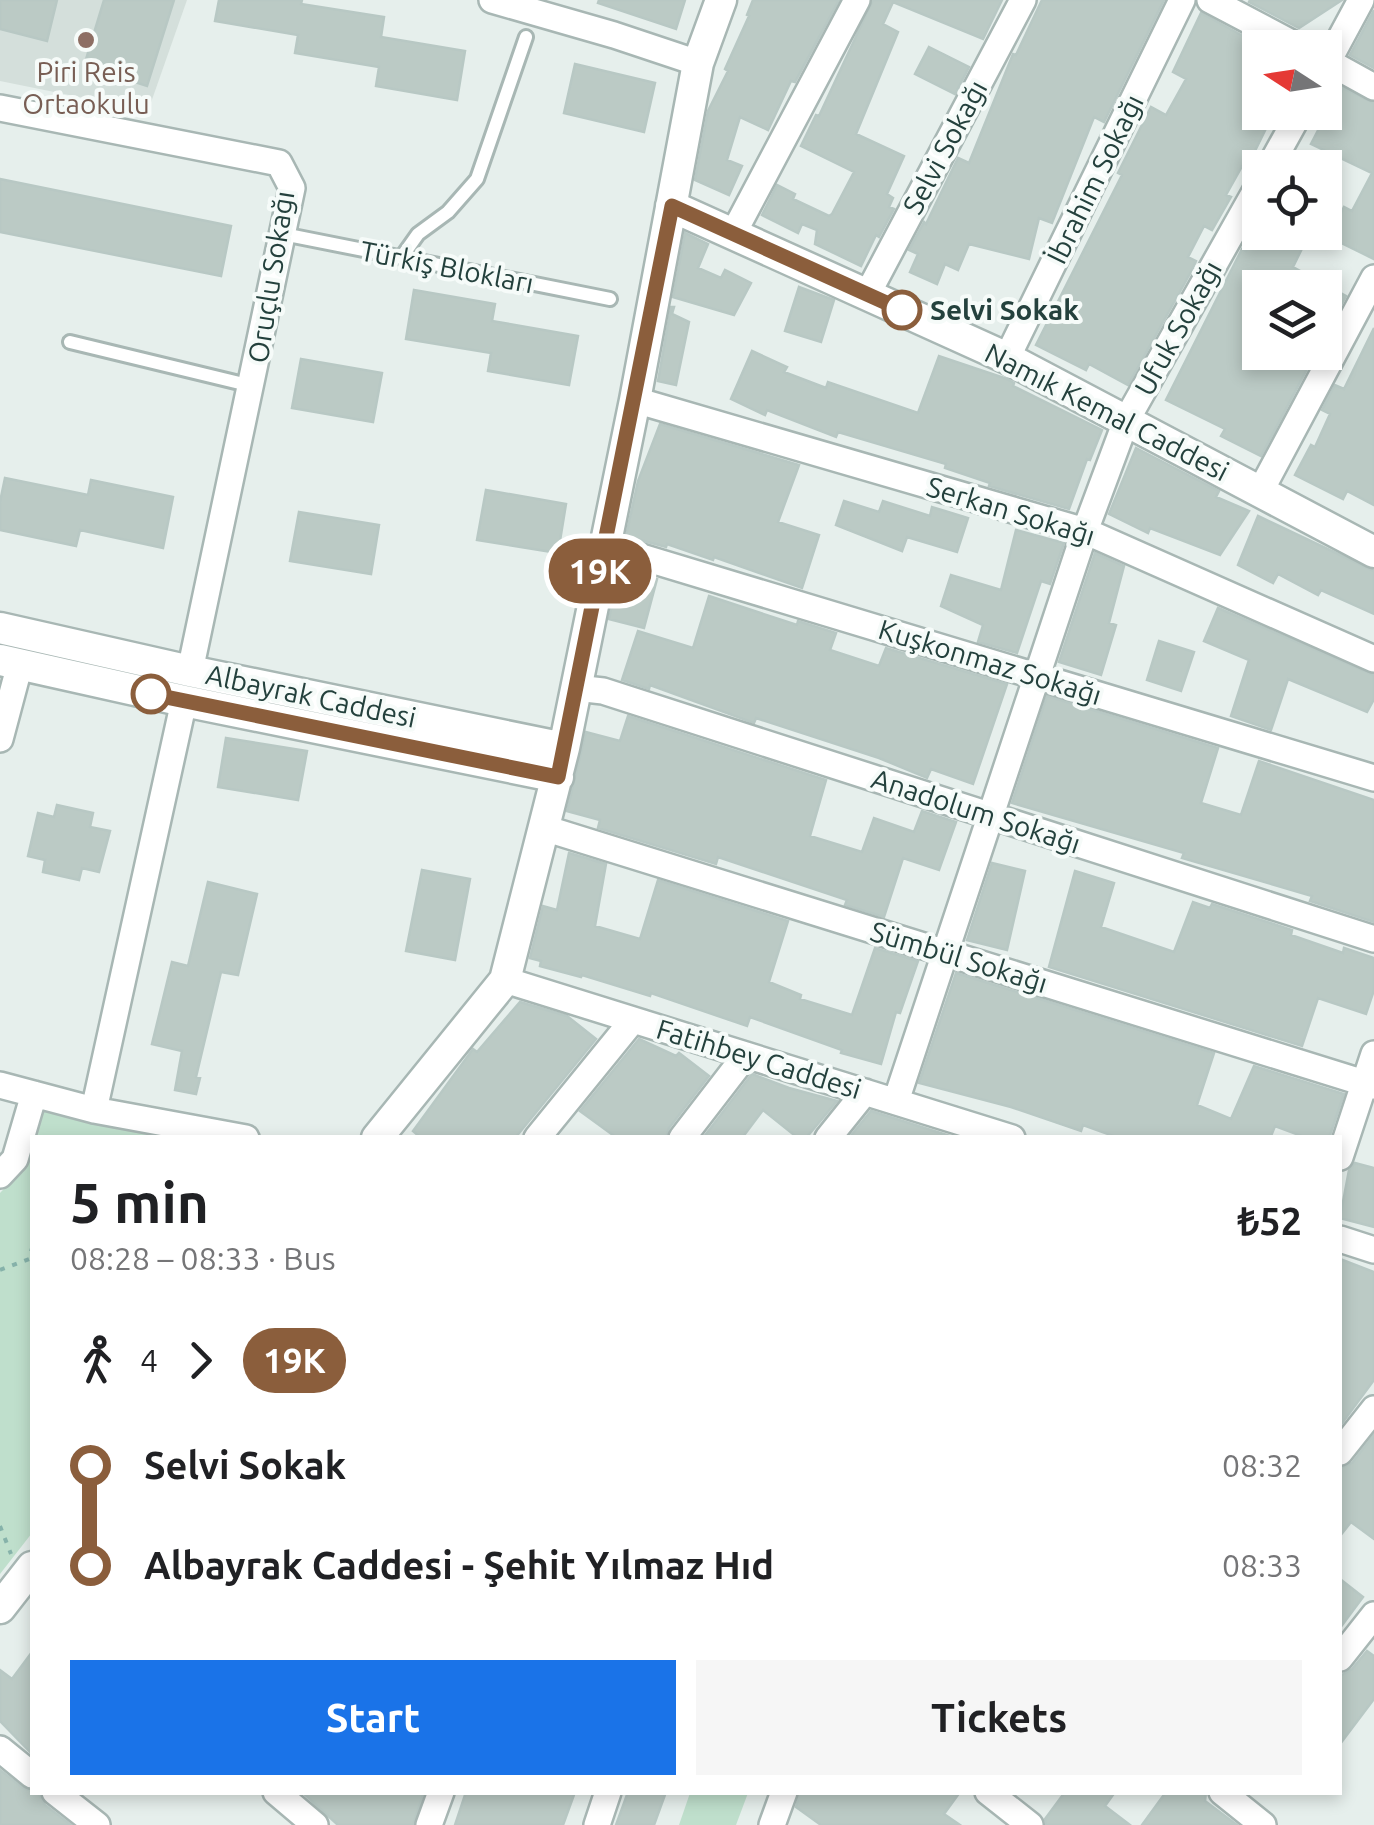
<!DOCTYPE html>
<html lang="en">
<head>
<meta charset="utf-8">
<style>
	:root { --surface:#fff; --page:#f6f6f6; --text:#202124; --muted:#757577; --accent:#1a73e8 }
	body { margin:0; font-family:Ubuntu,sans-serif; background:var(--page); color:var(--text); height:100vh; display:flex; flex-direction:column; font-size:38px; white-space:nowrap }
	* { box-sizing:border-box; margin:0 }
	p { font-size:32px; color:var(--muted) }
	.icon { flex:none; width:55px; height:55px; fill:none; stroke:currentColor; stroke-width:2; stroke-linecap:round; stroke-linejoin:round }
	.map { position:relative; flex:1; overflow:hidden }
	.side { position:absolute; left:30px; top:1135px; width:1312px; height:660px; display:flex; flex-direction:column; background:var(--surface); border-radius:0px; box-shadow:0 5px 15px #0003 }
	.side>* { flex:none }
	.badge { padding:0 20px; border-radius:32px; font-size:35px; line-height:65px }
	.needle { width:65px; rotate:282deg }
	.fabs { position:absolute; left:1242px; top:30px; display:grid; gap:20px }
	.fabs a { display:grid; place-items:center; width:100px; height:100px; border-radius:0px; background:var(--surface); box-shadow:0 5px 15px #0003; font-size:50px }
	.map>.badge { position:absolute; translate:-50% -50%; box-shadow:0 0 0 5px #fff }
	.legs { display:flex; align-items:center; gap:15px; height:110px; padding:0 40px; font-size:32px }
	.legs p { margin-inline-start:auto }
	.overview { display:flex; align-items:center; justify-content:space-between; height:170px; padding:0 40px }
	h1 { font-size:55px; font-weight:600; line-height:75px }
	.primary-button { display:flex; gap:20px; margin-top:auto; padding:20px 40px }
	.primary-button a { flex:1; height:115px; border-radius:0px; background:var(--accent); color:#fff; font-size:40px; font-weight:600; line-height:115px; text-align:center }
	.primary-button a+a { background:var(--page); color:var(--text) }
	ul { padding:0 40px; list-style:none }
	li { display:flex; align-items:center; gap:35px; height:100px; font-size:38px }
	li i { display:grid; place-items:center; width:15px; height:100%; margin:0 12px; background:currentColor }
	li i::after { content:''; width:25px; height:25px; margin:-12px; border:8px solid; border-radius:50%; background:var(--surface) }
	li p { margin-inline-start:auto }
	li:first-child i { background:linear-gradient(#0000 50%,currentColor 0) }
	li:last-child i { background:linear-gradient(currentColor 50%,#0000 0) }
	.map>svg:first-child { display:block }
	.built { fill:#d4dfdb }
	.green { fill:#bfdfcc }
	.building { fill:#bbcac5; stroke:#b8c8c4; stroke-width:2.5 }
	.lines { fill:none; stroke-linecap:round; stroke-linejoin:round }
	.service-casing { stroke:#a8b7b4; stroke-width:18 }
	.minor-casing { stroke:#a8b7b4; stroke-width:30 }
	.tertiary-casing { stroke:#a8b7b4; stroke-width:35 }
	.path { stroke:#86b2aa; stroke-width:4; stroke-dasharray:5 8; stroke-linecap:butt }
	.service { stroke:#fff; stroke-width:12 }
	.minor { stroke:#fff; stroke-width:25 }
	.tertiary { stroke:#fff; stroke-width:30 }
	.line-1-casing { stroke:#fff; stroke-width:22 }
	.line-1 { stroke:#8b5e3c; stroke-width:15 }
	.education-dot { fill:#8d6e63; stroke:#f6fbf9; stroke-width:4 }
	.stop-1-dot { fill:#fff; stroke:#8b5e3c; stroke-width:5 }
	.labels { text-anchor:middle; stroke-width:8; stroke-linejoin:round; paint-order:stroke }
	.education-label { font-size:28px; fill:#785e54; stroke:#f6fbf9 }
	.street-label { font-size:28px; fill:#24413d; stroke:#f6fbf9 }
	.stop-label { font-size:28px; font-weight:bold; fill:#24413d; stroke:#f6fbf9; text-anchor:start }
</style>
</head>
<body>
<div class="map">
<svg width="1374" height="1825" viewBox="0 0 1374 1825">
	<rect width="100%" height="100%" fill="#e6efec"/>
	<path class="built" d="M0 0H187L148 111 0 81Z"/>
	<path class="green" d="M46 1102 202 1138H34Z
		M32 1141V1533L0 1574V1193L23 1169Z
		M690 1793V1792L748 1793 736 1825H679Z"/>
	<path class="building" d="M0 0H57L47 41 0 29Z
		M104 0H174L147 86 84 66Z
		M219 0H302L301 4 384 17 381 37 465 51 457 100 376 86 379 67 295 53 298 35 215 21Z
		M599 0H685L676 29 598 3Z
		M753 0H839L795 82 791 81 768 130 740 117 727 160 742 166 729 195 695 180 708 111 728 71 725 69 749 16 747 15Z
		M873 0H1002L983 39 893 2 883 24 898 32 856 134 904 156 887 194 893 198 889 207 894 209 879 237 876 235 861 266 815 244 817 230 802 224 798 233 762 215 777 185 795 194 793 199 829 216 832 214 854 172 801 146 816 115 819 116Z
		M1042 0H1164L1104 122 1094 117 1052 223 1039 218 1029 259 969 244 958 270 945 264 937 284 910 272 918 254 909 250 924 222 926 224 958 158 969 163 1013 54 1016 55Z
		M1250 0H1342L1299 28 1249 2Z
		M1374 10V68L1350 55Z
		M1201 13 1265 48H1260V112H1274L1249 163 1245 161 1226 195 1231 197 1212 230 1204 226 1188 257 1196 261 1192 270 1128 385 1089 364 1086 370 1036 345 1122 175 1118 173 1151 107 1166 115 1186 79 1173 72Z
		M929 47 969 67 955 94 915 74Z
		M575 64 655 83 644 132 564 113Z
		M1343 88 1374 103V259L1329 237 1344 207 1352 211 1372 173 1311 144 1325 117 1329 119Z
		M0 179 231 226 221 276 0 232Z
		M1255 232H1310L1293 267 1346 296 1325 335V288H1260V296L1244 329 1260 337V352H1316L1261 456 1221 436 1225 429 1166 400 1242 249 1246 251Z
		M685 233 708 244 698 268 721 278 725 270 751 283 734 315 673 297Z
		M799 287 834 300 821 342 785 331Z
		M414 290 495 304 492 321 578 336 569 385 488 371 491 353 406 339Z
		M671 307H674L672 314 689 322 676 385 658 381Z
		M1374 328V505L1347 491 1343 499 1295 475 1311 445 1315 447 1330 414 1322 410 1335 385 1344 389Z
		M752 351 787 367 784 372 826 388 828 382 918 413 939 356 1007 379 1014 383 1013 386 1102 430 1090 460 1087 459 1069 509 989 486 990 483 945 468 946 464 838 432 836 437 767 410 765 415 731 399Z
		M301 359 382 373 373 422 292 408Z
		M660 424 799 465 778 522 819 535 802 588 714 557 713 560 667 544 666 547 626 536 638 481Z
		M1136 448 1219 491 1216 497 1249 511 1220 555 1150 528 1148 533 1109 514Z
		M5 478 88 495 91 480 173 497 163 548 80 530 76 546 0 530V502Z
		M486 490 566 504 558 553 477 540Z
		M844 501 879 512 883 501 930 516 932 507 968 518 957 552 907 537 902 551 836 525Z
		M299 512 379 525 371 574 290 561Z
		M1258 516 1374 571V614L1321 590 1318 595 1278 574 1273 583 1238 565Z
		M1016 530 1064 543 1050 584 1041 581 1017 653 978 642 983 625 941 606 951 575 1001 590Z
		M1095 553 1124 566 1109 623 1116 625 1101 675 1059 662Z
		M620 568 657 579 644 628 609 619Z
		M709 596 797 625 798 621 836 633 830 650 879 666 886 648 1007 684 973 784 931 769 927 778 879 758 756 718 754 723 650 685 649 689 622 680 638 631 693 648Z
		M1218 608 1374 675V699L1367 712 1288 679 1271 730 1231 716 1249 660 1204 641Z
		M1159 641 1194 652 1181 691 1147 680Z
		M1047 696 1218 748 1201 803 1241 815 1259 761 1374 800V922L1310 901 1312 896 1182 858 1184 853 1012 803Z
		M628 716 826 780 810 836 862 852 874 818 914 832 922 811 956 822 939 870 903 858 884 917 845 905 847 900 718 857 716 864 598 828 600 820 567 811 586 732 620 741Z
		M226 738 307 751 298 800 218 787Z
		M57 805 93 813 90 827 110 831 99 872 82 868 79 880 43 872 45 860 28 856 38 813 54 817Z
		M569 853 606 864 595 926 640 939 658 880 788 921 769 982 801 995 800 999 852 1015 875 948 918 961 900 1013 896 1012 881 1064 841 1053 842 1050 750 1017 747 1026 651 993 650 996 582 975 581 977 540 966 541 961 530 958 543 906 557 910Z
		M992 863 1025 871 1007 950 967 940Z
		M422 870 470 879 455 960 406 951Z
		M1075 871 1114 883 1101 927 1174 952 1193 902 1210 908 1212 904 1292 930 1291 935 1343 953 1344 948 1374 958V990L1366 1014 1318 998 1302 1046 1049 967Z
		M208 882 257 894 238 975 221 972 196 1077 200 1078 196 1094 175 1090 182 1051 152 1044 172 962 188 966Z
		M956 973 1214 1053 1197 1105 1231 1119 1254 1066 1344 1094 1329 1138H1307L1275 1126 1271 1136 1274 1138H1119L1083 1125 1081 1131 1011 1107 919 1083Z
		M520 1002 567 1016 596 1039 515 1138H421L413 1131 473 1049 477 1052Z
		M639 1039 676 1056 679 1053 709 1076 669 1128 666 1138H617L580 1111Z
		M752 1074 789 1088 837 1101 806 1138H798L763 1110 742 1138H703Z
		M871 1111 953 1137V1138H849Z
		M1355 1163 1374 1168V1227L1340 1218 1349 1170Z
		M1340 1259 1374 1272V1380L1340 1426Z
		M1373 1436 1374 1539 1351 1522 1340 1536V1468L1352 1463Z
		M1340 1579 1363 1597 1340 1628Z
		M1367 1651 1374 1656V1699L1340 1744V1676L1352 1669Z
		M32 1652V1754L0 1721V1670L12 1679Z
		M0 1770 23 1788 38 1793 45 1805 71 1825H0Z
		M302 1792H424L413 1825H338Z
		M466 1792H575L563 1825H455Z
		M628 1792H666L654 1825H616Z
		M800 1792H960L944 1814 960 1825H821L796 1807Z
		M1065 1792H1115L1105 1806 1130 1825H1046L1045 1819Z
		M1166 1792H1206L1205 1801 1237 1825H1142Z"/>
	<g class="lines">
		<defs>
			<path id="service" d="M283 234 610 299
				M401 258 418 234 448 212 477 179 526 37
				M70 342 252 386"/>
			<path id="minor" d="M492 0 614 35 698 63
				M1210 0 1301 48
				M1325 60 1374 87
				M1325 67 1361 0
				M0 108 279 163 292 188 190 671
				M1269 168 1300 112
				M733 234 857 0
				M867 295 1023 0
				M1007 358 1182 0
				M635 400 1085 531 1374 659
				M1260 492 1374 278
				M605 546 1374 778
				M576 688 603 691 1374 939
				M0 739 20 664
				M544 828 1374 1086
				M505 980 1012 1138
				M0 1085 94 1110 246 1138
				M896 1101 1085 531 1126 421 1260 183
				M94 1110 184 701
				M537 1138 633 1020
				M682 1138 746 1055
				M828 1138 865 1092
				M1340 1157 1374 1054
				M0 1175 15 1159 34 1094
				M1340 1239 1374 1250
				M1340 1452 1374 1409
				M1340 1658 1374 1615
				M0 1749 32 1775
				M55 1792 97 1825
				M276 1792 315 1825
				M988 1792 1030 1825
				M1222 1792 1263 1825
				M429 1825 441 1792
				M597 1825 608 1792
				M772 1825 784 1792"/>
			<path id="tertiary" d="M671 206 1007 358 1374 552
				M0 628 190 671 564 748
				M0 660 184 701 558 777
				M377 1138 505 980 564 748 635 400 698 63 721 0
				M0 1608 32 1567"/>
		</defs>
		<use href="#service" class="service-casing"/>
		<use href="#minor" class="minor-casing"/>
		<use href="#tertiary" class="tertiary-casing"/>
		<path class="path" d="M0 1270 29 1259 32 1248
			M0 1526 11 1554"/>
		<use href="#service" class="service"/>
		<use href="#minor" class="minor"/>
		<use href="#tertiary" class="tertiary"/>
	</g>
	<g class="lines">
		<defs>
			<path id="line-1" d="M151 694 558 777 672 206 902 310"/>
		</defs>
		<use href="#line-1" class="line-1-casing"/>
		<use href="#line-1" class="line-1"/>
	</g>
	<circle class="education-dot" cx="86" cy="40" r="10"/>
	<g class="stop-1-dot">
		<circle cx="902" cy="310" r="18"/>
		<circle cx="151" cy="694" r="18"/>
	</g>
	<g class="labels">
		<g class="education-label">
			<text x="86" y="82">Piri Reis<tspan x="86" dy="32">Ortaokulu</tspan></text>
		</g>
		<g class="street-label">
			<text transform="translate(945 147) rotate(-62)" y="10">Selvi Sokağı</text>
			<text transform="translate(1095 179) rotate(-64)" y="10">İbrahim Sokağı</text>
			<text transform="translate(447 267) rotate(11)" y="10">Türkiş Blokları</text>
			<text transform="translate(271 277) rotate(-81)" y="10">Oruçlu Sokağı</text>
			<text transform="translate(1178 328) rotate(-61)" y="10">Ufuk Sokağı</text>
			<text transform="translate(1107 412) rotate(27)" y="10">Namık Kemal Caddesi</text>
			<text transform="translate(1011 511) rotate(17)" y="10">Serkan Sokağı</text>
			<text transform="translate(990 662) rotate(17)" y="10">Kuşkonmaz Sokağı</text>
			<text transform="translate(311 696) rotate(12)" y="10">Albayrak Caddesi</text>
			<text transform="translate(976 811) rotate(18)" y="10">Anadolum Sokağı</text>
			<text transform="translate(959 957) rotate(17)" y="10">Sümbül Sokağı</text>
			<text transform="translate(759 1059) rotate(17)" y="10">Fatihbey Caddesi</text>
		</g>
		<g class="stop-label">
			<text x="930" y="320">Selvi Sokak</text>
		</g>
	</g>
</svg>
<div class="fabs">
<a><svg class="needle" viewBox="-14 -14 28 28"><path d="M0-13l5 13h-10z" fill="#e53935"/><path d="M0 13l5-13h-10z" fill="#757577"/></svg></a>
<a><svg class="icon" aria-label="locate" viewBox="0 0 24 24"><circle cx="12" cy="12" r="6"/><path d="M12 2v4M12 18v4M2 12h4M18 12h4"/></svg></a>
<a><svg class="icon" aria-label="layers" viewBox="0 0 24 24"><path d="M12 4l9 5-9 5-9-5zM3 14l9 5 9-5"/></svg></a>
</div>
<b class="badge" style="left:600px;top:571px;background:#8b5e3c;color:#fff">19K</b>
<section class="side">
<div class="overview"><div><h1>5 min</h1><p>08:28 – 08:33 · Bus</p></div><b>₺52</b></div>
<div class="legs"><svg class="icon" aria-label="walk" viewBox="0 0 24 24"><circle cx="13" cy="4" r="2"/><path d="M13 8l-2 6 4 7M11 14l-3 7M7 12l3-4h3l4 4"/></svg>4<svg class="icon" aria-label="forward" viewBox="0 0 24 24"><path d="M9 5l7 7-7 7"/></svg><b class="badge" style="background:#8b5e3c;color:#fff">19K</b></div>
<ul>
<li><i style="color:#8b5e3c"></i><b>Selvi Sokak</b><p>08:32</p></li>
<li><i style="color:#8b5e3c"></i><b>Albayrak Caddesi - Şehit Yılmaz Hıd</b><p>08:33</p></li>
</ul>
<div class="primary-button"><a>Start</a><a>Tickets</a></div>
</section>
</div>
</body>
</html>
